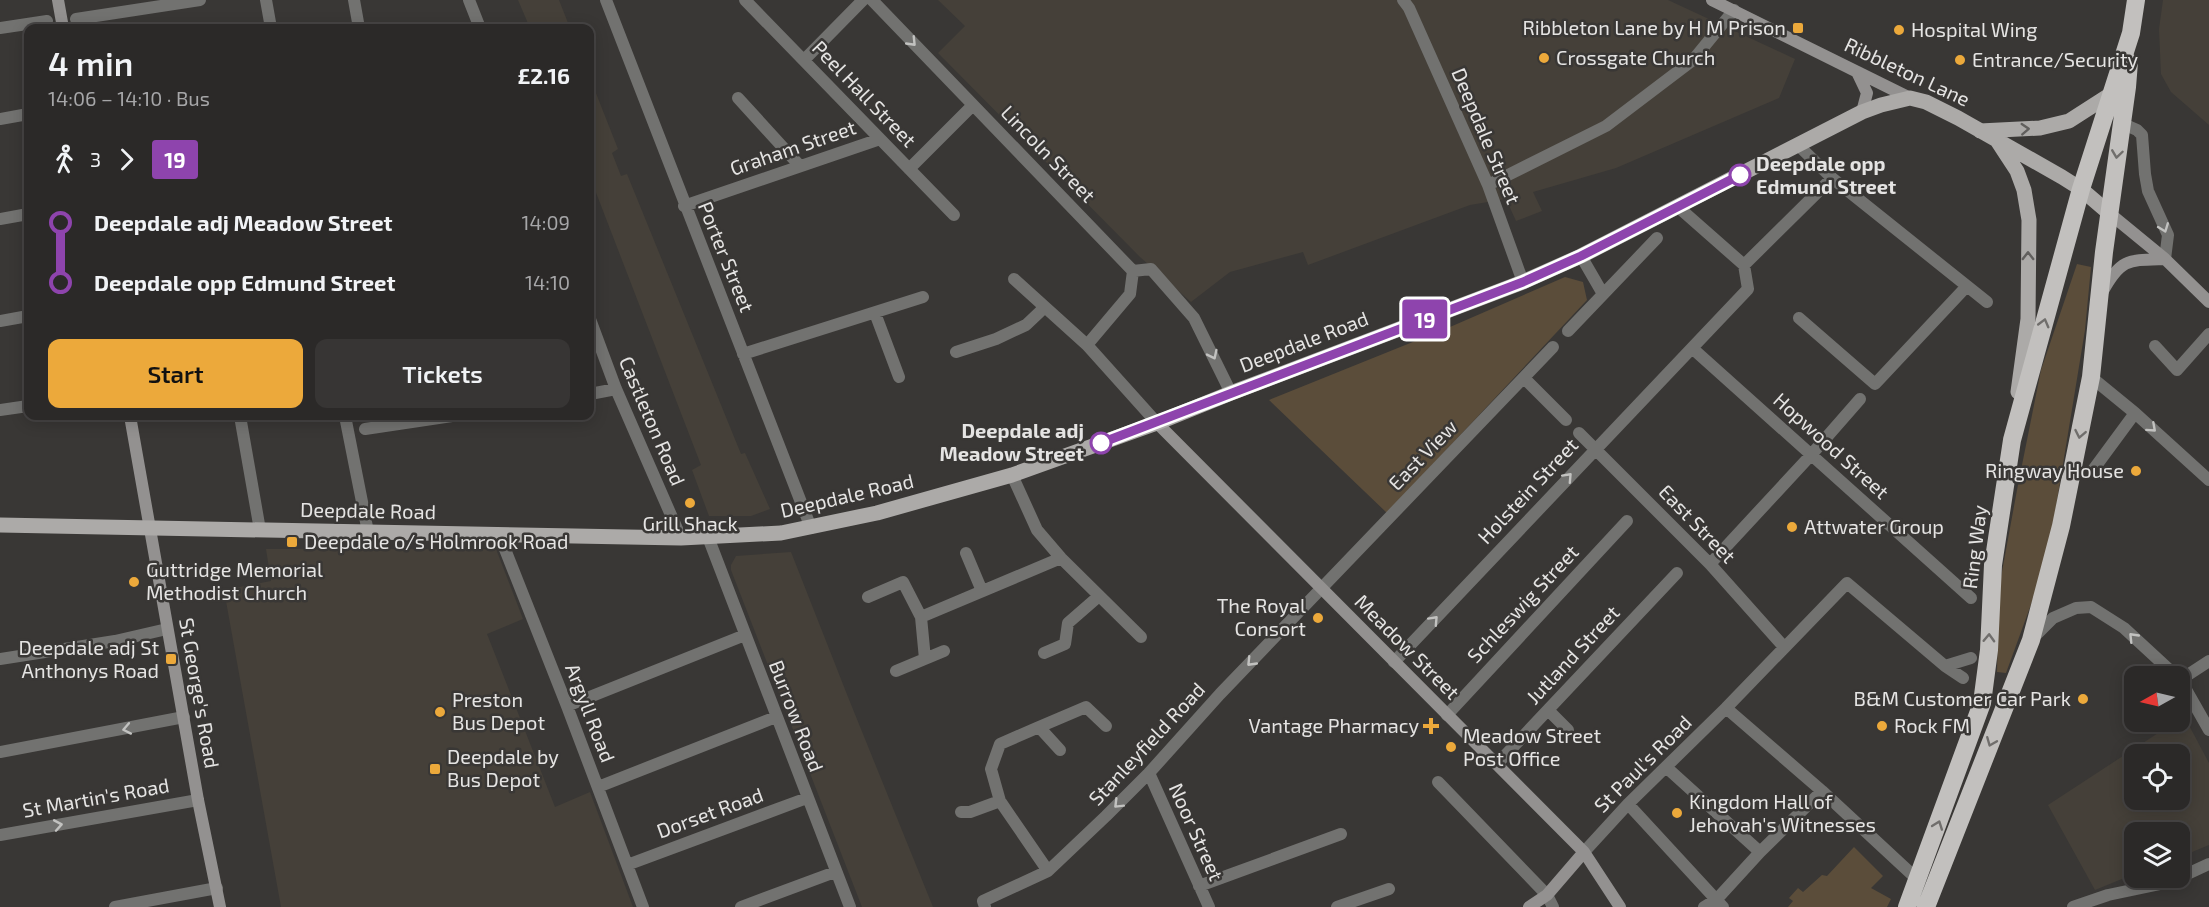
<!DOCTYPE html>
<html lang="en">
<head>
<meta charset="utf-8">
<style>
	:root { --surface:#2b2928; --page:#373534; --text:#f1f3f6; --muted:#a6a6a8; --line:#474545; --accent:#eca93b }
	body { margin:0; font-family:"Exo 2",sans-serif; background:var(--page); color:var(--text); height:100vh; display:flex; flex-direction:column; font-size:22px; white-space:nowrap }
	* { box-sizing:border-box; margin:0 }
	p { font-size:20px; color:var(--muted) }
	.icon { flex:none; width:33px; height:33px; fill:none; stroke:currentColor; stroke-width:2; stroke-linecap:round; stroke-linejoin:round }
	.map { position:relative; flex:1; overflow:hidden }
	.details { position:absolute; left:24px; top:24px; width:570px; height:396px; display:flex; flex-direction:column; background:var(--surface); border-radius:12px; box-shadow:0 3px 15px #0003,0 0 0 2px var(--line) }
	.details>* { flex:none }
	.badge { padding:0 12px; border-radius:4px; font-size:21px; line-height:39px }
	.needle { width:39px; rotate:262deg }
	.fabs { position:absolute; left:2124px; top:666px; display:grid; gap:12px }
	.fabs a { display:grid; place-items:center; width:66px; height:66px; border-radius:12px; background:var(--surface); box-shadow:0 3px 15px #0003,0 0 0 2px var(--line); font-size:30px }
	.map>.badge { position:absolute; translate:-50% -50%; box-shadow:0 0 0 3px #fff }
	.legs { display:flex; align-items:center; gap:9px; height:66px; padding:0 24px; font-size:20px }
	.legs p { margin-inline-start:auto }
	.overview { display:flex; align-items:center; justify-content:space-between; height:102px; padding:0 24px }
	h1 { font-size:33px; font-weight:600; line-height:45px }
	.cta { display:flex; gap:12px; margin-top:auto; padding:12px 24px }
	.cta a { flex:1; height:69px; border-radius:12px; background:var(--accent); color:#111; font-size:24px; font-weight:600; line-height:69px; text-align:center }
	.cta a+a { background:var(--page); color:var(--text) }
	ul { padding:0 24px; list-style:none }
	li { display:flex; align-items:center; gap:21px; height:60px; font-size:22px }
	li i { display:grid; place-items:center; width:9px; height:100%; margin:0 8px; background:currentColor }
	li i::after { content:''; width:15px; height:15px; margin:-8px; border:4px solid; border-radius:50%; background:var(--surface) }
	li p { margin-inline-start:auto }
	li:first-child i { background:linear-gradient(#0000 50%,currentColor 0) }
	li:last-child i { background:linear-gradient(currentColor 50%,#0000 0) }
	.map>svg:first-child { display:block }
	.built { fill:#454039; fill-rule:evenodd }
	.green { fill:#5b4d3a }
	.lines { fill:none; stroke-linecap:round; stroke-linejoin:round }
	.street { stroke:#727270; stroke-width:12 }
	.secondary { stroke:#939190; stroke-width:12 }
	.primary { stroke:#acaaa8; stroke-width:15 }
	.highway { stroke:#c2c0be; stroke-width:18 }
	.oneway { stroke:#c2c2c0 }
	.oneway2 { stroke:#615f5d }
	.oneway3 { stroke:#706e6c }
	.line-1-casing { stroke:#fff; stroke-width:14 }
	.line-1 { stroke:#8e44ad; stroke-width:9 }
	.poi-dot { fill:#eca93b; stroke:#393735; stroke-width:2 }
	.stop-1-dot { fill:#fff; stroke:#8e44ad; stroke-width:3 }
	.labels { text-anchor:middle; stroke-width:5; stroke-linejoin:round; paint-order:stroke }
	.poi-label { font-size:20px; fill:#e5e4e3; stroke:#393735; text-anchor:start }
	.street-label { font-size:20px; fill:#e5e4e3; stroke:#393735 }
	.stop-label { font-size:20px; font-weight:bold; fill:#e5e4e3; stroke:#393735; text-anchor:start }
</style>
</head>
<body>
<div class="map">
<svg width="2209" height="907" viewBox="0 0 2209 907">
	<rect width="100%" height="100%" fill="#393735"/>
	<path class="built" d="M518 0H559L570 28H530Z
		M938 0H1668L1795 59 1779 98 1616 168 1533 192 1542 211 1516 221 1506 199 1470 205 1308 265 1303 252 1230 272 1191 302 1140 257 938 53 965 26Z
		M2163 0H2209V125L2171 92 2161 74 2159 29Z
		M590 78 618 149 612 153 621 176 627 174 741 454 745 453 770 509 751 516H709L692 470 701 465 590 177V169L591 168 590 163Z
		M266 549H496L523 619 487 634 555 807 590 792 633 907H281L224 590 271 581Z
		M791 552 848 697 933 907H862L731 570V565L736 556Z
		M2184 716 2209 763V845L2180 857V832H2134V874L2095 890 2048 805 2175 722H2180V719ZM2134 754H2180V800H2134Z"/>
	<path class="green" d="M2077 264 2091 267 2085 330 2052 531 2037 588 2006 673 1997 672 1999 588 2017 490 2041 370Z
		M1565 277 1583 282 1587 300 1387 513 1269 400 1450 327Z
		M1854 847 1883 876 1871 888 1891 899 1887 907H1788L1793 901 1789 898 1798 888 1803 892 1822 875 1827 876Z"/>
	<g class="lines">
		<path class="street" d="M266 0 271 28
			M354 0 359 28
			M469 0 480 28
			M606 0 811 528
			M745 0 954 215
			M872 0 1133 271 1130 294 1087 345
			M1403 0 1409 8 1488 185 1523 282
			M76 19 200 0
			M0 28 47 21
			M804 60 863 0
			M738 98 800 166
			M0 119 28 114
			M2121 123 2137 130 2142 135 2145 174 2148 191 2168 235 2165 259
			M1799 146 1832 178 1987 302
			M909 169 973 105
			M1488 185 1606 126 1693 60 1734 10
			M684 206 880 139
			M1677 206 1744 265
			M0 219 28 214
			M1581 256 1603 294
			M1133 271 1151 269 1194 318 1231 393
			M1014 279 1087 345 1157 423
			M875 313 899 377
			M1799 318 1875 384 1967 286
			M590 319 616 389 681 538
			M0 321 28 316
			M1568 331 1657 238
			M2155 346 2177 370 2209 334
			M1692 348 1971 598
			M956 352 996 339 1026 325 1045 307
			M743 354 923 297
			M2091 377 2135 413 2209 480
			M1524 378 1566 420
			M590 394 616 389
			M0 410 28 406
			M240 416 260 530
			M345 416 368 532
			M365 429 452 416
			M1579 433 1710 564 1784 647
			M2093 470 2135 413
			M1012 475 1037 530 1061 558 1141 637
			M499 534 567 706 643 907
			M708 537 850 907
			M966 553 982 591
			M1710 564 1811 455 1860 399
			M868 597 903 582 921 617 925 659
			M921 617 1061 558
			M2033 638 2053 618 2076 608 2091 607 2124 628 2176 676
			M1044 653 1065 644 1068 623 1099 596
			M0 659 115 641 167 629
			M1394 662 1748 289 1744 265 1832 178
			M1945 666 1971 658
			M896 671 944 651
			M2180 679 2209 730
			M2180 680 2209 661
			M567 706 745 635
			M1726 708 1822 791 1918 880
			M1548 710 1568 730
			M1447 715 1627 521
			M1039 727 1000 744 991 769 1000 801 1048 871
			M1060 750 1039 727 1086 707 1106 726
			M0 752 184 717
			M1497 764 1677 573
			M1666 767 1760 852
			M1149 773 1209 907
			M1438 782 1547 895 1553 907
			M598 787 776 717
			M1628 804 1723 907
			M961 812H970L1000 801
			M0 835 198 800
			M1584 852 1628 804 1726 708 1847 583 1945 666 1963 678
			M627 865 807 798
			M1199 886 1341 834
			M115 907 217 888
			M741 907 835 872
			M985 907 983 901 1048 871 1106 816 1149 773 1220 694 1553 347
			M1337 907 1389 889
			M1704 907 1717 899 1760 852 1822 791
			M2073 907 2108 895 2170 882 2209 864"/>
		<path class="secondary" d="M58 0 63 28
			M1712 0 1910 98
			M1857 72 1867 93 1862 112
			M2109 213 2165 259 2209 302
			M2103 291C2121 258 2129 260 2165 259
			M130 416 198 800 220 907
			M1157 423 1584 852 1620 907
			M1529 907 1547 895 1584 852"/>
		<path class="primary" d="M1980 131 2040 128 2069 121 2111 94
			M1998 142 2017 171 2024 190 2029 220 2028 319 2018 392
			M0 525 681 538 781 533 877 513 1012 475 1157 423 1231 393 1523 282 1581 256 1862 112 1881 105 1910 98 1926 102 1958 118 2062 177 2081 189 2109 213"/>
		<path class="highway" d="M1907 907 1982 703 1989 650 1993 565 2012 440 2081 189 2131 33 2136 0
			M1926 907 2031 640 2061 526 2091 377 2104 252 2127 87 2129 62"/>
	</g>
	<defs><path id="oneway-chevron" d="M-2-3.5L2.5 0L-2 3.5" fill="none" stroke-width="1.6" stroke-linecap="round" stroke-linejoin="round" transform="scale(1.5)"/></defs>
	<g class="oneway">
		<use href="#oneway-chevron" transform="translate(912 42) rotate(46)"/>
		<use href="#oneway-chevron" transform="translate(2164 228) rotate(69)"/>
		<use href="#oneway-chevron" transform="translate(1213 355) rotate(64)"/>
		<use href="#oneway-chevron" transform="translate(2152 428) rotate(42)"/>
		<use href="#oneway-chevron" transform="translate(1568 477) rotate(-47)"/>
		<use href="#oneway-chevron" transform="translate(1434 620) rotate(-47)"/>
		<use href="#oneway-chevron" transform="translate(2133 637) rotate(-134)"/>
		<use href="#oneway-chevron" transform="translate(1251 662) rotate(134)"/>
		<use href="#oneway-chevron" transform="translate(127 729) rotate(169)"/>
		<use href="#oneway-chevron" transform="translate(1118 804) rotate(135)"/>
		<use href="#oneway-chevron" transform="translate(58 825) rotate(-10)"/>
	</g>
	<g class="oneway2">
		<use href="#oneway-chevron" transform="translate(2025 129) rotate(-3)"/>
		<use href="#oneway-chevron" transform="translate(2028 256) rotate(-90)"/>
	</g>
	<g class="oneway3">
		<use href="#oneway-chevron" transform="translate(2117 154) rotate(98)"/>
		<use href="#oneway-chevron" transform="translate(2044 323) rotate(-75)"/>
		<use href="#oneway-chevron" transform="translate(2080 434) rotate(101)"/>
		<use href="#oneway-chevron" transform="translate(1989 638) rotate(-88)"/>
		<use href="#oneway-chevron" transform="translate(1991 742) rotate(112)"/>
		<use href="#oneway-chevron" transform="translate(1938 825) rotate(-70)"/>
	</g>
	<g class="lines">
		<defs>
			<path id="line-1" d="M1101 443 1523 282 1581 256 1740 175"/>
		</defs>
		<use href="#line-1" class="line-1-casing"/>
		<use href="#line-1" class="line-1"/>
	</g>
	<g class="poi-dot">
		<rect x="1792" y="22" width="12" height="12" rx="3"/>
		<circle cx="1899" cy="30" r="6"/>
		<circle cx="1544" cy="58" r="6"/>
		<circle cx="1960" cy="60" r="6"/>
		<circle cx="2136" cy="471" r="6"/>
		<circle cx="690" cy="503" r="6"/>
		<circle cx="1792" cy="527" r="6"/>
		<rect x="286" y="536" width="12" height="12" rx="3"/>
		<circle cx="134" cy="582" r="6"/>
		<circle cx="1318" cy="618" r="6"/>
		<rect x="165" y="653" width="12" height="12" rx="3"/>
		<circle cx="2083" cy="699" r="6"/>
		<circle cx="440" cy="712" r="6"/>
		<path d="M1428 717h6v6h6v6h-6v6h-6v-6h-6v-6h6z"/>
		<circle cx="1882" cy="726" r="6"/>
		<circle cx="1451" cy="747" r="6"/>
		<rect x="429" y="763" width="12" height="12" rx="3"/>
		<circle cx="1677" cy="813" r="6"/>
	</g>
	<g class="stop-1-dot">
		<circle cx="1740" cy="175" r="10"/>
		<circle cx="1101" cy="443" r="10"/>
	</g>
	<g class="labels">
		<g class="poi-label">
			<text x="1786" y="35" text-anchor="end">Ribbleton Lane by H M Prison</text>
			<text x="1911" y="37">Hospital Wing</text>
			<text x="1556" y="65">Crossgate Church</text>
			<text x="1972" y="67">Entrance/Security</text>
			<text x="2124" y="478" text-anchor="end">Ringway House</text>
			<text x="690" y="531" text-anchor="middle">Grill Shack</text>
			<text x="1804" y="534">Attwater Group</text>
			<text x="304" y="549">Deepdale o/s Holmrook Road</text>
			<text x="146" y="577">Guttridge Memorial<tspan x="146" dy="23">Methodist Church</tspan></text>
			<text x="1306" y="613" text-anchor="end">The Royal<tspan x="1306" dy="23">Consort</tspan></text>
			<text x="159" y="655" text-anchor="end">Deepdale adj St<tspan x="159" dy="23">Anthonys Road</tspan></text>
			<text x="2071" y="706" text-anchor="end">B&amp;M Customer Car Park</text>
			<text x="452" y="707">Preston<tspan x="452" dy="23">Bus Depot</tspan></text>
			<text x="1419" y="733" text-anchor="end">Vantage Pharmacy</text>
			<text x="1894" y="733">Rock FM</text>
			<text x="1463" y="743">Meadow Street<tspan x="1463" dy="23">Post Office</tspan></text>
			<text x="447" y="764">Deepdale by<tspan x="447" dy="23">Bus Depot</tspan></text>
			<text x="1689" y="809">Kingdom Hall of<tspan x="1689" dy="23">Jehovah's Witnesses</tspan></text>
		</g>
		<g class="street-label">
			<text transform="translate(1907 72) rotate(25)" y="7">Ribbleton Lane</text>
			<text transform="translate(864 94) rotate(46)" y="7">Peel Hall Street</text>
			<text transform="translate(1486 136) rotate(67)" y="7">Deepdale Street</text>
			<text transform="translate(793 148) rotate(-19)" y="7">Graham Street</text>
			<text transform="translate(1048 154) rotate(46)" y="7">Lincoln Street</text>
			<text transform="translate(726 257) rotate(68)" y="7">Porter Street</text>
			<text transform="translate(1304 342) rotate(-21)" y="7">Deepdale Road</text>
			<text transform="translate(652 421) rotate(67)" y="7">Castleton Road</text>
			<text transform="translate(1831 446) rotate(42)" y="7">Hopwood Street</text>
			<text transform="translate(1423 455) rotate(-46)" y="7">East View</text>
			<text transform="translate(1528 491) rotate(-47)" y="7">Holstein Street</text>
			<text transform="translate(847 496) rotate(-13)" y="7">Deepdale Road</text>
			<text transform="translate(368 511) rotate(1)" y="7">Deepdale Road</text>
			<text transform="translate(1697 524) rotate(46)" y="7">East Street</text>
			<text transform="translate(1975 547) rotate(-83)" y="7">Ring Way</text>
			<text transform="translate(1523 604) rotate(-47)" y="7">Schleswig Street</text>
			<text transform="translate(1407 647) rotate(45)" y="7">Meadow Street</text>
			<text transform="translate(1573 655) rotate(-47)" y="7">Jutland Street</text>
			<text transform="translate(199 693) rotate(80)" y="7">St George's Road</text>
			<text transform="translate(590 713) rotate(69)" y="7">Argyll Road</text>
			<text transform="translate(796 716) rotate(69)" y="7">Burrow Road</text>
			<text transform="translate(1147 744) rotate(-47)" y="7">Stanleyfield Road</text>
			<text transform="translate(1643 764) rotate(-45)" y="7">St Paul's Road</text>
			<text transform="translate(96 798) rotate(-10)" y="7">St Martin's Road</text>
			<text transform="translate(710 813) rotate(-20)" y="7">Dorset Road</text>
			<text transform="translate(1196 832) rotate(66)" y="7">Noor Street</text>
		</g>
		<g class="stop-label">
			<text x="1756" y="171">Deepdale opp<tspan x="1756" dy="23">Edmund Street</tspan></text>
			<text x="1084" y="438" text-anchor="end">Deepdale adj<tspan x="1084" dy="23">Meadow Street</tspan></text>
		</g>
	</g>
</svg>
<div class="fabs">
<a><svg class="needle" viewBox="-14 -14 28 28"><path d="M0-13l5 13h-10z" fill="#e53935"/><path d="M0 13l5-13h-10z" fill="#a6a6a8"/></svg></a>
<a><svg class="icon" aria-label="locate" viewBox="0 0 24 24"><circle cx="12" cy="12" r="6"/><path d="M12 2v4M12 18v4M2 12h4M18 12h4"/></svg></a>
<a><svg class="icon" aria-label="layers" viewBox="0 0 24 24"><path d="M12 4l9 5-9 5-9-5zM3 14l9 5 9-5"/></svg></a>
</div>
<b class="badge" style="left:1425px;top:319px;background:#8e44ad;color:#fff">19</b>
<section class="details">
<div class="overview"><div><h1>4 min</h1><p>14:06 – 14:10 · Bus</p></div><b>£2.16</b></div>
<div class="legs"><svg class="icon" aria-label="walk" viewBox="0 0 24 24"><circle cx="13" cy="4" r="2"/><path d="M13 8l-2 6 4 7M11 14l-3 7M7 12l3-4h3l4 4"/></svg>3<svg class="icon" aria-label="forward" viewBox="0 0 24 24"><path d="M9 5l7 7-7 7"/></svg><b class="badge" style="background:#8e44ad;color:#fff">19</b></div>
<ul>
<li><i style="color:#8e44ad"></i><b>Deepdale adj Meadow Street</b><p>14:09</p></li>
<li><i style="color:#8e44ad"></i><b>Deepdale opp Edmund Street</b><p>14:10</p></li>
</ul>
<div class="cta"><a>Start</a><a>Tickets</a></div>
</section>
</div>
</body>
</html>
